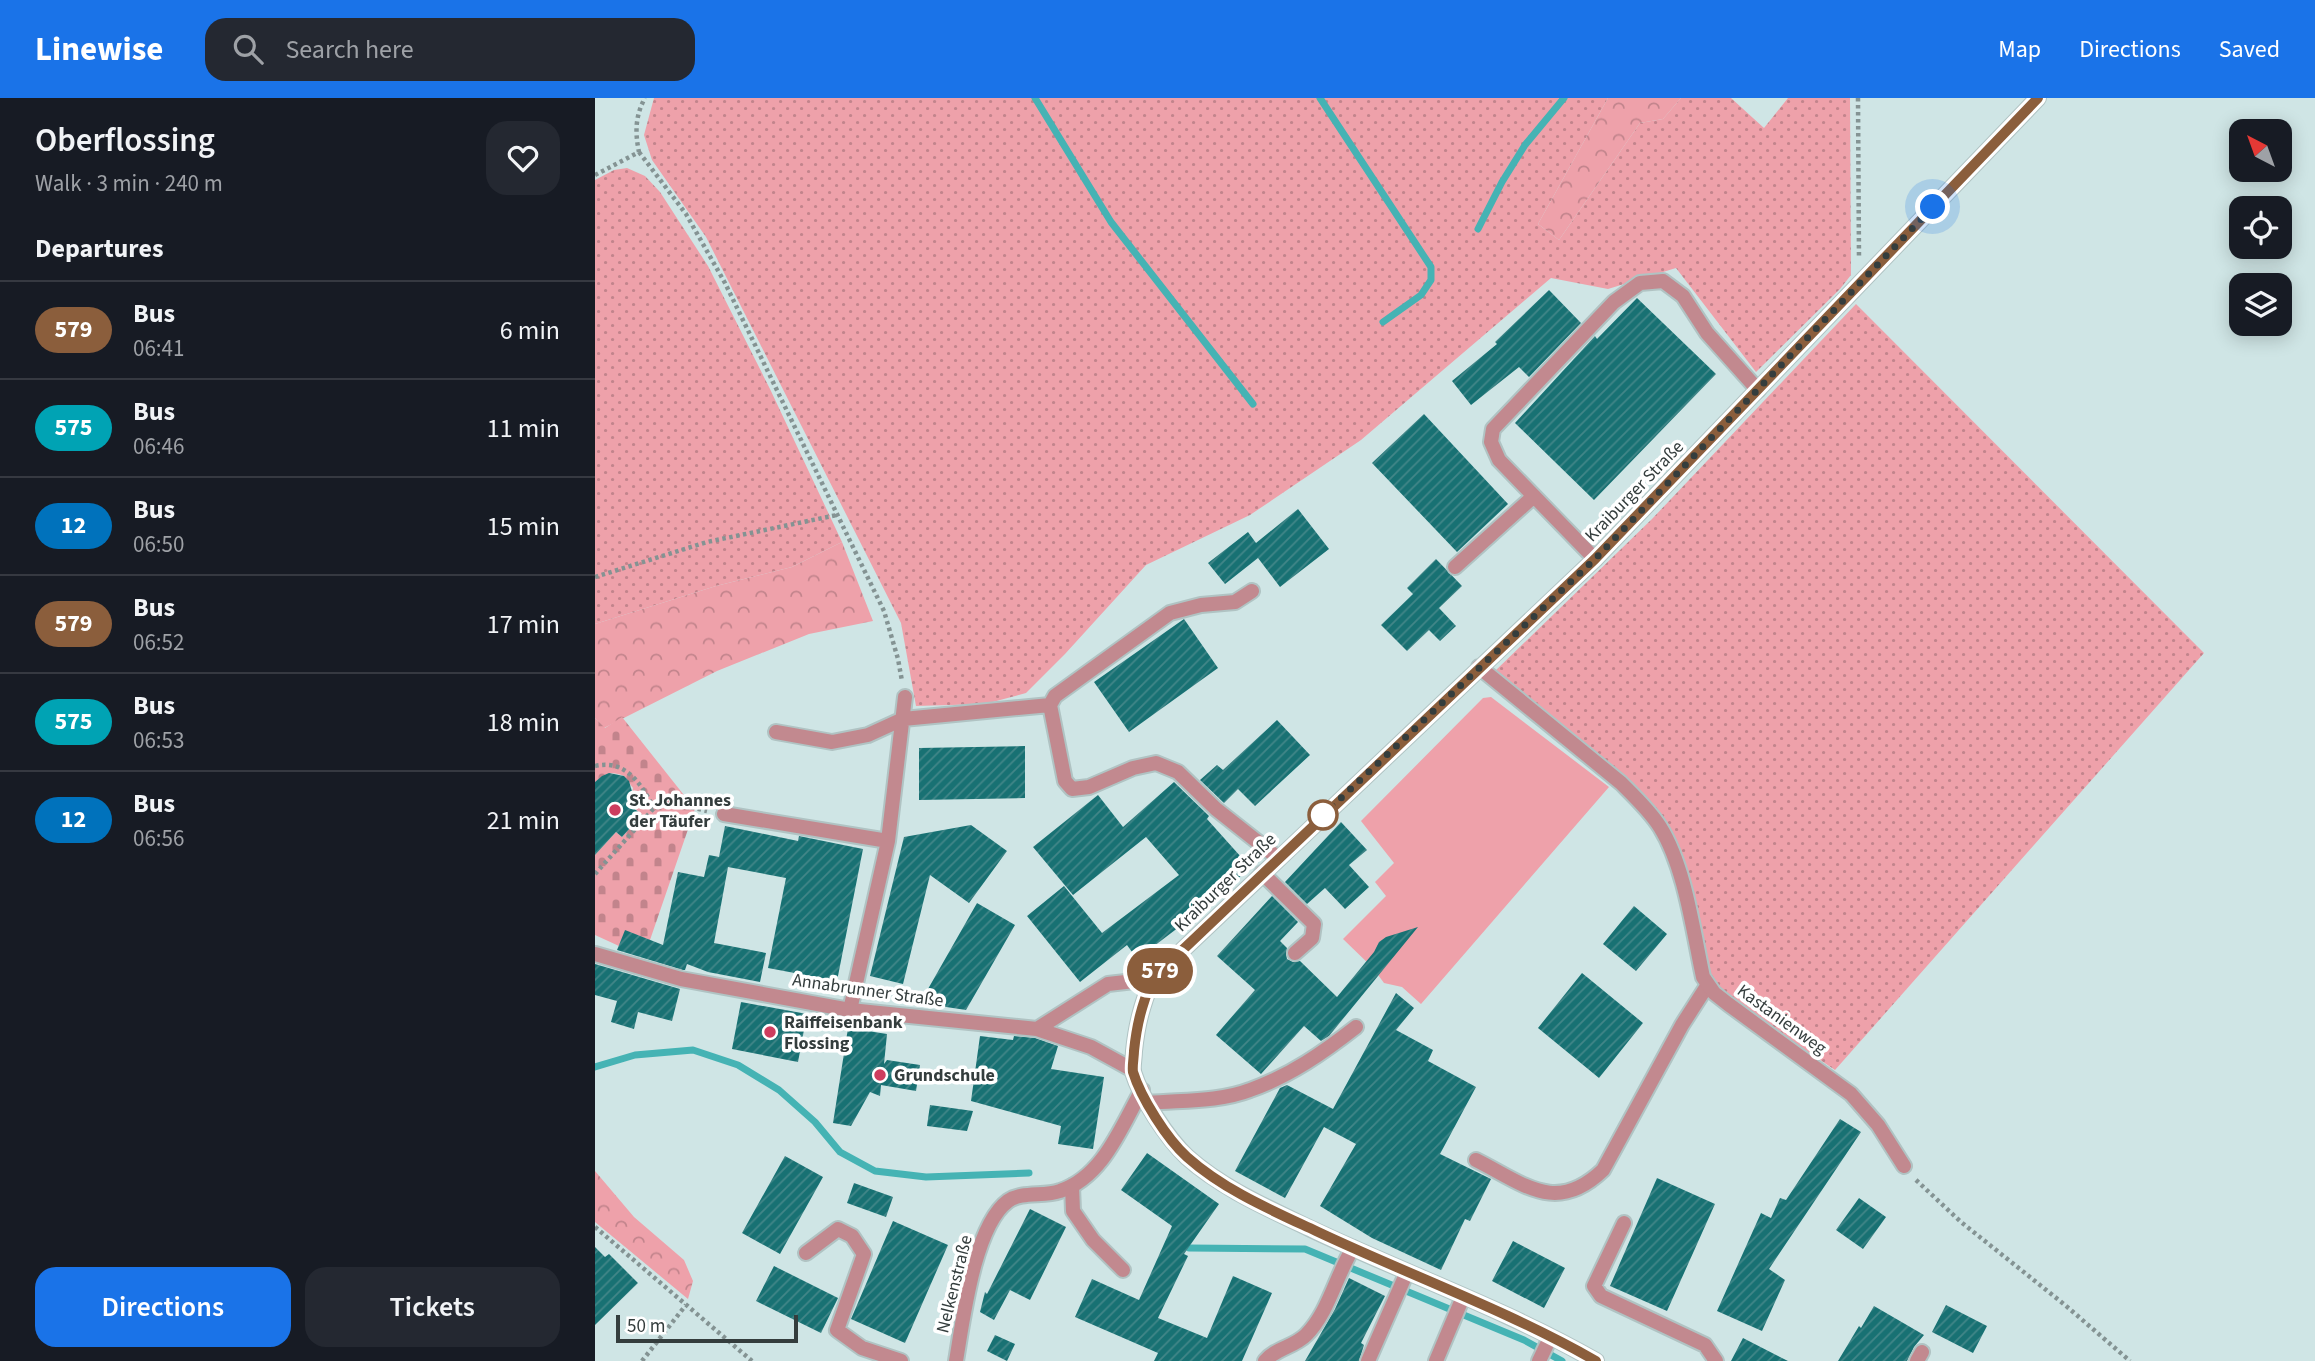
<!DOCTYPE html>
<html lang="en">
<head>
<meta charset="utf-8">
<style>
	:root { --surface:#171b24; --page:#242831; --text:#f1f3f6; --muted:#9ea1a6; --line:#363941; --accent:#1a73e8 }
	body { margin:0; font-family:"Source Sans 3",sans-serif; background:var(--page); color:var(--text); height:100vh; display:flex; flex-direction:column; font-size:26px; white-space:nowrap }
	* { box-sizing:border-box; margin:0 }
	p { font-size:23px; color:var(--muted) }
	.icon { flex:none; width:38px; height:38px; fill:none; stroke:currentColor; stroke-width:2; stroke-linecap:round; stroke-linejoin:round }
	.map { position:relative; flex:1; overflow:hidden }
	.side { display:flex; flex-direction:column; background:var(--surface); width:595px }
	.side>* { flex:none }
	.badge { padding:0 14px; border-radius:23px; font-size:24px; line-height:46px }
	.needle { width:46px; rotate:319deg }
	.buttons { position:absolute; left:1634px; top:21px; display:grid; gap:14px }
	.buttons a { display:grid; place-items:center; width:63px; height:63px; border-radius:14px; background:var(--surface); box-shadow:0 4px 18px #0003; font-size:35px }
	.scale { position:absolute; left:21px; bottom:18px; width:182px; box-sizing:border-box; padding-left:7px; border:4px solid #343d3d; border-top:0; font-size:19px; line-height:24px; white-space:nowrap; color:#343d3d; -webkit-text-stroke:5px #fff; paint-order:stroke }
	.you { position:absolute; width:35px; height:35px; margin:-18px; border:5px solid #fff; border-radius:50%; background:#1a73e8; box-shadow:0 0 0 10px #1a73e833 }
	.map>.badge { position:absolute; translate:-50% -50%; box-shadow:0 0 0 4px #fff }
	h2 { padding:0 35px; font-size:26px; line-height:63px }
	.round { display:grid; place-items:center; flex:none; width:74px; height:74px; border-radius:21px; background:var(--page) }
	.head { display:flex; align-items:center; justify-content:space-between; height:119px; padding:0 35px }
	h1 { font-size:33px; font-weight:600; line-height:52px }
	.primary-button { display:flex; gap:14px; margin-top:auto; padding:14px 35px }
	.primary-button a { flex:1; height:80px; border-radius:21px; background:var(--accent); color:#fff; font-size:28px; font-weight:600; line-height:80px; text-align:center }
	.primary-button a+a { background:var(--page); color:var(--text) }
	ul { padding:0; list-style:none }
	li { display:flex; align-items:center; gap:21px; height:98px; padding:0 35px; border-top:2px solid var(--line) }
	li div { flex:1 }
	li b { display:block; font-size:26px }
	li em { font-style:normal }
	li .badge { min-width:77px; font-weight:700; text-align:center }
	header { display:flex; align-items:center; gap:42px; box-sizing:border-box; height:98px; padding:0 35px; background:var(--accent); color:#fff }
	header strong { font-size:33px }
	nav { display:flex; gap:38px; margin-inline-start:auto; font-size:24px }
	.search { width:490px; height:63px; background:var(--page); display:flex; align-items:center; gap:18px; box-sizing:border-box; padding:0 24px; border-radius:21px; color:var(--muted); font-size:26px }
	main { display:flex; flex:1; min-height:0 }
	.map>svg:first-child { display:block }
	.grass { fill:url(#grass-dots) }
	.forest { fill:url(#forest-crowns) }
	.cemetery { fill:url(#cemetery-stones) }
	.pitch { fill:#eea1aa }
	.lines { fill:none; stroke-linecap:round; stroke-linejoin:round }
	.stream { stroke:#45b3b4; stroke-width:7 }
	.building { fill:url(#building-hatch) }
	.service-casing { stroke:#b0c3c3; stroke-width:18 }
	.minor-casing { stroke:#b0c3c3; stroke-width:18 }
	.path { stroke:#849393; stroke-width:4.5; stroke-dasharray:3.5 3.5; stroke-linecap:butt }
	.service { stroke:#c2898f; stroke-width:14 }
	.minor { stroke:#c2898f; stroke-width:14 }
	.line-casing { stroke:#fff; stroke-width:16 }
	.line { stroke:#8b5e3c; stroke-width:10 }
	.walk { stroke:#343d3d; stroke-width:7; stroke-dasharray:0 12.6 }
	.poi-dot { fill:#cd3d5e; stroke:#fff; stroke-width:2.5 }
	.stop-dot { fill:#fff; stroke:#8b5e3c; stroke-width:3.5 }
	.labels { text-anchor:middle; stroke-width:7; stroke-linejoin:round; paint-order:stroke }
	.street-label { font-size:18px; fill:#343d3d; stroke:#fff }
	.poi-label { font-size:18px; font-weight:bold; fill:#343d3d; stroke:#fff; text-anchor:start }
</style>
</head>
<body>
<header>
<strong>Linewise</strong>
<div class="search"><svg class="icon" aria-label="search" viewBox="0 0 24 24"><circle cx="10" cy="10" r="6"/><path d="M15 15l6 6"/></svg>Search here</div>
<nav><a>Map</a><a>Directions</a><a>Saved</a></nav>
</header>
<main>
<section class="side">
<div class="head"><div><h1>Oberflossing</h1><p>Walk · 3 min · 240 m</p></div><a class="round"><svg class="icon" aria-label="heart" viewBox="0 0 24 24"><path d="M12 20l-8-8c-3-5 5-10 8-4 3-6 11-1 8 4z"/></svg></a></div>
<h2>Departures</h2>
<ul>
<li><span class="badge" style="background:#8b5e3c;color:#fff">579</span><div><b>Bus</b><p>06:41</p></div><em>6 min</em></li>
<li><span class="badge" style="background:#00a3b4;color:#fff">575</span><div><b>Bus</b><p>06:46</p></div><em>11 min</em></li>
<li><span class="badge" style="background:#0072bc;color:#fff">12</span><div><b>Bus</b><p>06:50</p></div><em>15 min</em></li>
<li><span class="badge" style="background:#8b5e3c;color:#fff">579</span><div><b>Bus</b><p>06:52</p></div><em>17 min</em></li>
<li><span class="badge" style="background:#00a3b4;color:#fff">575</span><div><b>Bus</b><p>06:53</p></div><em>18 min</em></li>
<li><span class="badge" style="background:#0072bc;color:#fff">12</span><div><b>Bus</b><p>06:56</p></div><em>21 min</em></li>
</ul>
<div class="primary-button"><a>Directions</a><a>Tickets</a></div>
</section>
<div class="map">
<svg width="1720" height="1263" viewBox="0 0 1720 1263">
	<defs>
		<pattern id="grass-dots" width="8" height="8" patternUnits="userSpaceOnUse" patternTransform="scale(1.75)"><rect width="8" height="8" fill="#eea1aa"/><path d="M2 2h.1M6 6h.1" fill="none" stroke="#c2848c" stroke-width="1.8" stroke-linecap="round"/></pattern>
		<pattern id="forest-crowns" width="20" height="18" patternUnits="userSpaceOnUse" patternTransform="scale(1.75)"><rect width="20" height="18" fill="#eea1aa"/><path d="M2 6a3 3 0 1 1 6 0M12 15a3 3 0 1 1 6 0" fill="none" stroke="#c2848c"/></pattern>
		<pattern id="cemetery-stones" width="16" height="16" patternUnits="userSpaceOnUse" patternTransform="scale(1.75)"><rect width="16" height="16" fill="#eea1aa"/><path d="M2 7V4a2 2 0 0 1 4 0v3zM10 15v-3a2 2 0 0 1 4 0v3z" fill="#c2848c"/></pattern>
		<pattern id="building-hatch" width="6" height="6" patternUnits="userSpaceOnUse" patternTransform="scale(1.75)"><rect width="6" height="6" fill="#187173"/><path d="M-1 1l2-2M0 6l6-6M5 7l2-2" fill="none" stroke="#428688"/></pattern>
	</defs>
	<rect width="100%" height="100%" fill="#cfe5e5"/>
	<path class="grass" d="M59 0H1013L943 126 964 142 1045 25 1068 21 1086 0H1136L1169 30 1193 0H1255L1256 177 1245 191 1161 274 1081 170 1013 191 956 180 766 342 655 417 551 467 470 556 431 595 390 606 321 608 306 525 111 139 57 62 49 37Z
		M32 70 50 78 65 94 113 168 175 291 247 444 197 469 121 488 0 526V82L19 72Z
		M1261 206 1609 555 1240 972 1132 899 1120 888 1061 713 1047 696 899 574 1057 421Z"/>
	<path class="forest" d="M1013 0H1086L1068 21 1045 25 964 142 943 126Z
		M247 444 278 523 214 536 122 573 9 630 0 620V526L121 488 197 469Z
		M0 1073 39 1119 89 1162 98 1183 93 1201 0 1124Z"/>
	<path class="cemetery" d="M27 619 100 711 55 842 30 833 24 848 0 837V757L21 734 27 739 47 717 35 706 38 690 29 678C17 673 9 675 0 685V620L10 630Z"/>
	<path class="pitch" d="M896 599 1014 689 826 906 807 889 789 885 778 870 748 841 791 798 780 784 799 765 766 723 888 600Z"/>
	<g class="lines">
		<path class="stream" d="M440 0 516 124 658 306
			M725 0 836 169V182L826 197 788 224
			M883 131 907 84 930 47 969 0
			M0 969 40 957 98 952 143 967 184 992 220 1024 245 1054 280 1073 331 1079 434 1075
			M594 1150 710 1151 929 1242 967 1263"/>
	</g>
	<path class="building" d="M954 192 986 225 934 279 924 269 876 307 857 283 902 246 900 244Z
		M1042 200 1121 276 999 402 920 325 1000 238 1002 241Z
		M829 316 913 406 862 454 777 365Z
		M703 411 734 451 685 489 663 460 630 486 613 465 653 434 661 445Z
		M841 461 867 488 844 510 861 528 845 543 834 532 812 553 786 527 818 496 812 490Z
		M589 521 623 570 534 634 499 584Z
		M682 622 715 657 660 708 643 691 629 705 605 682 622 667 628 672Z
		M430 648V700L324 702V650Z
		M14 675 29 678 34 683 38 697 35 707 47 717 27 739 21 734 0 757V684L7 678Z
		M579 684 614 718 612 721 655 769 626 797 542 861 532 847 485 884 432 818 469 788 507 835 584 777 551 739 478 797 438 749 503 697 528 729Z
		M746 724 772 752 754 767 774 789 750 811 730 790 712 806 690 784Z
		M376 727 412 753 374 805 335 777 308 886 275 878 309 739Z
		M130 728 203 743 204 738 268 751 242 883 173 870 191 780 133 769 119 845 171 855 165 884 113 874 92 866 90 872H88L22 852 30 832 68 847 83 774 109 779 114 757 124 759Z
		M677 798 703 824 685 843 692 850 691 856 692 861 698 864 705 863 742 899 779 854 784 844 791 839 823 829 734 938 726 943 709 928 666 976 621 937 660 892 622 858Z
		M382 805 420 827 371 912 325 905Z
		M1039 808 1072 836 1041 873 1008 846Z
		M0 866 85 891 77 923 43 914 39 931 16 924 22 903 0 897Z
		M987 875 1048 925 1004 980 943 930Z
		M801 895 819 910 801 932 838 952 833 963 881 989 845 1056 896 1081 875 1123 870 1121 846 1172 777 1140 725 1108 761 1046 729 1029 690 1100 640 1073 685 990 692 987 738 1011Z
		M146 904 212 916 203 964 137 951Z
		M253 930 292 936 289 966 292 962 325 967 321 993 286 987 285 998 275 994 256 1028 238 1025Z
		M385 938 418 942 419 938 440 940 463 948 456 971 509 979 498 1051 463 1046 466 1028 376 1003Z
		M335 1007 378 1013 372 1033 332 1028Z
		M1245 1021 1266 1034 1174 1171 1190 1182 1167 1233 1122 1213 1166 1115 1176 1120 1185 1100 1191 1102Z
		M552 1055 624 1106 589 1156 593 1158 563 1220 612 1240 638 1178 677 1195 647 1263H559L563 1255 480 1219 497 1181 544 1202 577 1128 526 1092Z
		M190 1058 228 1079 185 1156 147 1135Z
		M1062 1080 1120 1106 1072 1213 1015 1188Z
		M259 1085 298 1099 291 1119 252 1105Z
		M1264 1100 1291 1119 1268 1151 1241 1132Z
		M435 1111 471 1129 435 1202 415 1192 399 1222 385 1214 390 1194 392 1196Z
		M298 1123 353 1147 310 1245 256 1221Z
		M918 1143 970 1170 949 1210 897 1183Z
		M0 1149 10 1159 14 1156 43 1185 0 1227Z
		M179 1168 243 1200 226 1235 161 1203Z
		M754 1180 790 1198 766 1245 769 1247 764 1263H710L740 1211Z
		M1351 1207 1392 1228 1378 1255 1337 1234Z
		M1279 1208 1329 1237 1319 1249 1312 1263H1243L1264 1228 1266 1230Z
		M400 1237 420 1246 412 1263 392 1253Z
		M1148 1240 1193 1263H1136Z"/>
	<g class="lines">
		<defs>
			<path id="service" d="M1000 461 904 362 896 344 898 331 1019 204 1045 185 1068 183 1088 198 1112 235 1163 292
				M860 469 939 398
				M657 493 640 504 606 507 575 515 460 598 455 607 470 683 477 691 494 689 538 670 561 665 583 674 621 711 683 760
				M181 634 237 644 273 637 308 621 455 607
				M129 716 293 743
				M667 775 719 826 717 840 700 855
				M255 912 293 743 310 599
				M554 1005C586 1002 624 1004 655 992 695 978 729 954 761 929
				M881 1062C929 1086 961 1117 1008 1072L1087 927 1112 888
				M477 1088 478 1113 498 1142 528 1172
				M1029 1125 999 1188 1006 1198 1110 1247 1121 1263
				M211 1155 243 1131 257 1138 269 1156 242 1232 267 1250 306 1263
				M670 1263C681 1250 699 1249 711 1237 734 1214 741 1177 758 1150
				M773 1263 812 1174
				M841 1263 868 1199
				M944 1263 955 1240
				M1322 1263 1327 1254"/>
			<path id="minor" d="M884 569 1026 685C1040 699 1055 713 1065 729 1090 769 1098 833 1108 879L1119 895 1133 906 1256 996 1283 1027 1309 1068
				M0 856 86 881 255 912 442 931 496 949 538 972
				M442 931 513 886 557 881
				M361 1263C368 1222 379 1128 413 1103 427 1093 449 1099 465 1093 508 1079 526 1029 547 992
				M1001 1263C910 1211 811 1176 716 1131 673 1110 628 1091 592 1059 572 1040 546 1000 538 974 537 968 539 959 539 953 542 924 547 908 557 881L1000 461 1443 0"/>
		</defs>
		<use href="#service" class="service-casing"/>
		<use href="#minor" class="minor-casing"/>
		<path class="path" d="M1263 0 1264 161
			M44 54 91 116 130 185 289 513 303 561 307 583
			M0 77 44 54C40 35 40 18 50 0
			M0 479 112 444 242 417
			M0 668C31 661 46 686 59 710
			M0 776 59 710C76 703 94 709 112 713
			M1321 1082 1366 1124 1470 1207 1535 1263
			M0 1129 157 1263
			M47 1263 91 1207"/>
		<use href="#service" class="service"/>
		<use href="#minor" class="minor"/>
	</g>
	<g class="lines">
		<defs>
			<path id="line" d="M1001 1263C912 1212 814 1177 721 1133 676 1112 629 1092 592 1059 572 1041 546 1000 538 974 537 968 539 959 539 953 542 924 547 908 557 881L1000 461 1443 0"/>
		</defs>
		<use href="#line" class="line-casing"/>
		<use href="#line" class="line"/>
		<path class="walk" d="M728 717 1000 461 1338 109"/>
	</g>
	<g class="poi-dot">
		<circle cx="20" cy="712" r="7"/>
		<circle cx="175" cy="934" r="7"/>
		<circle cx="285" cy="977" r="7"/>
	</g>
	<circle class="stop-dot" cx="728" cy="717" r="14"/>
	<g class="labels">
		<g class="street-label">
			<text transform="translate(1039 393) rotate(-46)" y="6">Kraiburger Straße</text>
			<text transform="translate(630 784) rotate(-44)" y="6">Kraiburger Straße</text>
			<text transform="translate(273 892) rotate(8)" y="6">Annabrunner Straße</text>
			<text transform="translate(1187 921) rotate(36)" y="6">Kastanienweg</text>
			<text transform="translate(359 1186) rotate(-76)" y="6">Nelkenstraße</text>
		</g>
		<g class="poi-label">
			<text x="34" y="708">St. Johannes<tspan x="34" dy="21">der Täufer</tspan></text>
			<text x="189" y="930">Raiffeisenbank<tspan x="189" dy="21">Flossing</tspan></text>
			<text x="299" y="983">Grundschule</text>
		</g>
	</g>
</svg>
<div class="buttons">
<a><svg class="needle" viewBox="-14 -14 28 28"><path d="M0-13l5 13h-10z" fill="#e53935"/><path d="M0 13l5-13h-10z" fill="#9ea1a6"/></svg></a>
<a><svg class="icon" aria-label="locate" viewBox="0 0 24 24"><circle cx="12" cy="12" r="6"/><path d="M12 2v4M12 18v4M2 12h4M18 12h4"/></svg></a>
<a><svg class="icon" aria-label="layers" viewBox="0 0 24 24"><path d="M12 4l9 5-9 5-9-5zM3 14l9 5 9-5"/></svg></a>
</div>
<div class="scale">50 m</div>
<div class="you" style="left:1338px;top:109px"></div>
<b class="badge" style="left:565px;top:873px;background:#8b5e3c;color:#fff">579</b>
</div>
</main>
</body>
</html>
